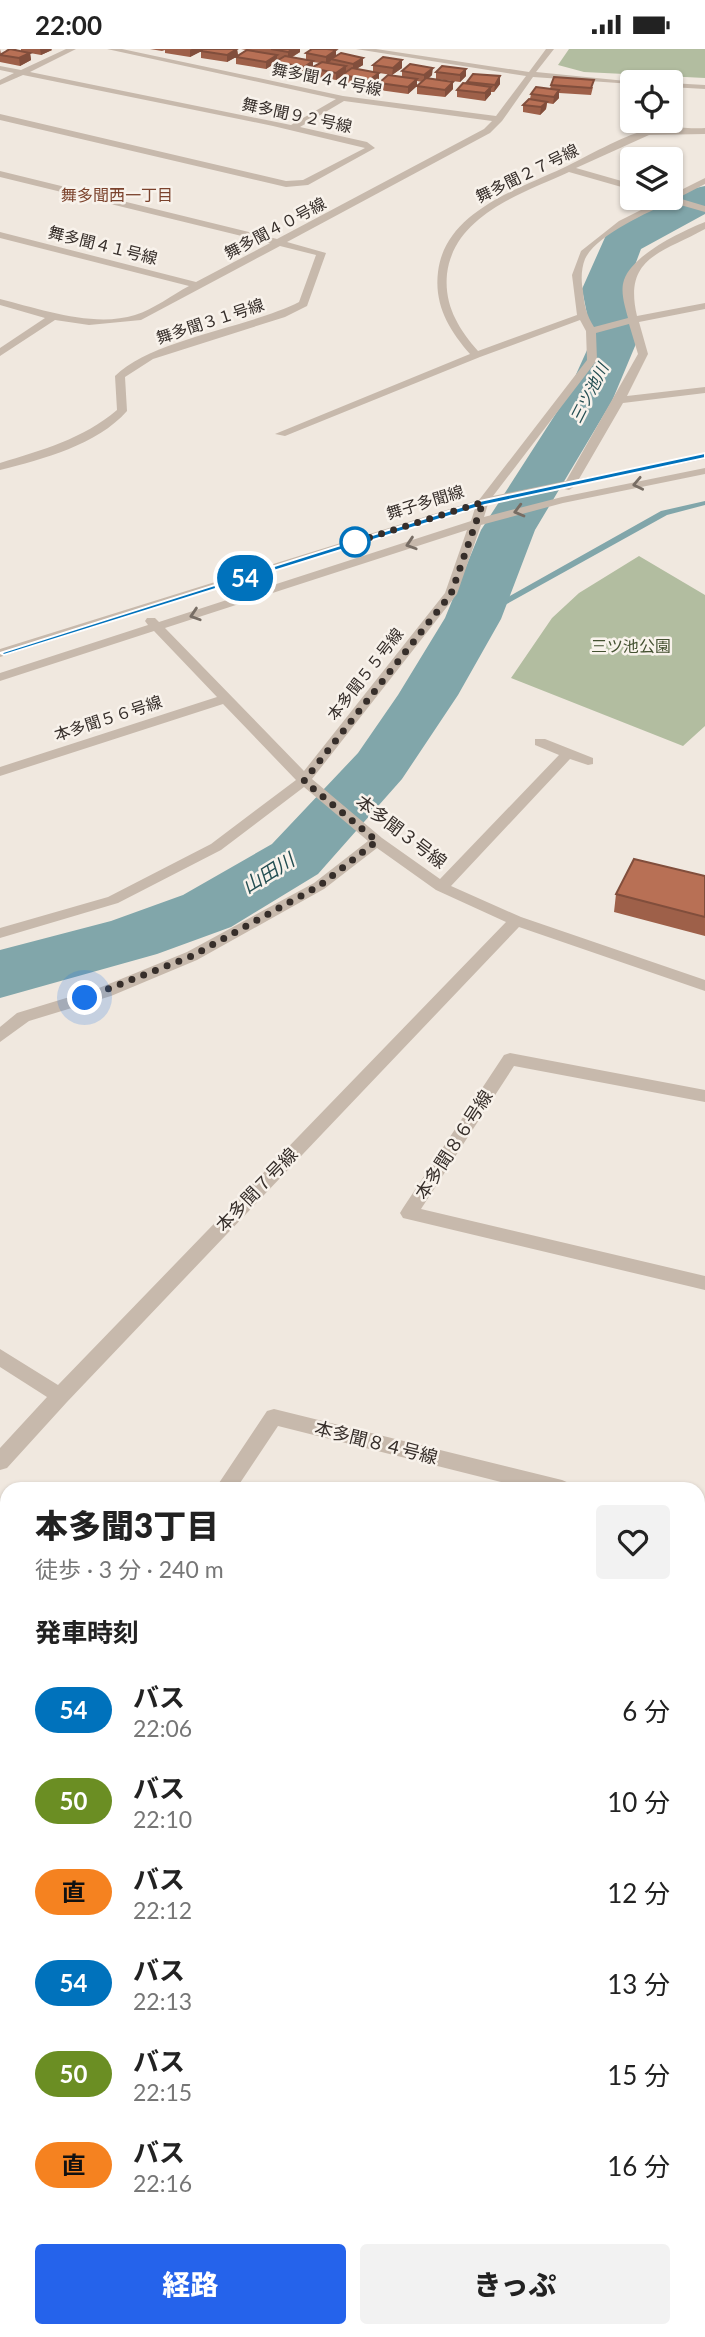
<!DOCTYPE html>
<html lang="ja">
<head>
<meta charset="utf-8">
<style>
	:root { --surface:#fff; --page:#f2f2f2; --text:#222; --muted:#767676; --accent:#2563eb }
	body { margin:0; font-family:Lato,"Noto Sans JP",sans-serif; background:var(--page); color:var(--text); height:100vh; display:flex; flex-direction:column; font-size:26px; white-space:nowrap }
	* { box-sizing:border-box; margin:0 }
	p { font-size:23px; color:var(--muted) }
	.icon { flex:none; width:38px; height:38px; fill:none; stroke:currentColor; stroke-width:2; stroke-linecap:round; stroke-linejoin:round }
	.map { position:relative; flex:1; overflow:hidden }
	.panel { position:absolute; left:0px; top:1433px; width:705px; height:856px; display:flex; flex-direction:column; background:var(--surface); border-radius:21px 21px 0 0; box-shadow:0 2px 5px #0004 }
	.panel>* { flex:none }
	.badge { padding:0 14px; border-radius:23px; font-size:24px; line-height:46px }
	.fabs { position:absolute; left:620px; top:21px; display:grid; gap:14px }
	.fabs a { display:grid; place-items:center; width:63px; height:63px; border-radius:7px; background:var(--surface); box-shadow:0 2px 5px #0004; font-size:35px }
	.you { position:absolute; width:35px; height:35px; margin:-18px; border:5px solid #fff; border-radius:50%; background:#1a73e8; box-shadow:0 0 0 10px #1a73e833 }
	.map>.badge { position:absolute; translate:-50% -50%; box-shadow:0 0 0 4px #fff }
	h2 { padding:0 35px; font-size:26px; line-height:63px }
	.round { display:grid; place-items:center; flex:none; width:74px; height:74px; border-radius:7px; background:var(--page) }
	.overview { display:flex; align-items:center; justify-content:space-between; height:119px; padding:0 35px }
	h1 { font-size:33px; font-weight:800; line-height:52px }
	.button { display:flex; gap:14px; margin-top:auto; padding:14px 35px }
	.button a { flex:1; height:80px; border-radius:7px; background:var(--accent); color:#fff; font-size:28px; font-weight:800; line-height:80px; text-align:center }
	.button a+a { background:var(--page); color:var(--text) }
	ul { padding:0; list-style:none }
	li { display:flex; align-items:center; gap:21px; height:91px; padding:0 35px }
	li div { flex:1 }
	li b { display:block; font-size:26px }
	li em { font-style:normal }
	li .badge { min-width:77px; font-weight:700; text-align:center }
	.status { display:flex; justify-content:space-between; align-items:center; height:49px; padding:0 35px; background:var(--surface); direction:ltr }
	.status svg { height:19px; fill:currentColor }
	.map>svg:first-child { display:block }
	.green { fill:#b2bda0 }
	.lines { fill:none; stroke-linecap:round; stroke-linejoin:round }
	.stream { fill:#81a6aa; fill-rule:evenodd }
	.river { fill:#81a6aa; fill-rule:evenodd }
	.minor { fill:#c7b9ac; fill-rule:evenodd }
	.wall { fill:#9e6049; fill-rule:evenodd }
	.shaded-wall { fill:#814e3c }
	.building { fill:#b87055; stroke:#814e3c; stroke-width:2 }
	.oneway { stroke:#776d64 }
	.line { fill:#0072bc; stroke:#fff; stroke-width:2 }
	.walk { stroke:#362e2a; stroke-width:7; stroke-dasharray:0 12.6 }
	.stop-dot { fill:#fff; stroke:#0072bc; stroke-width:3.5 }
	.labels { text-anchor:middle; stroke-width:5; stroke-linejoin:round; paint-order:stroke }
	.far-street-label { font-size:16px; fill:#362e2a; stroke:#f8f2eb }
	.far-neighbourhood-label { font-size:16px; fill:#7b422c; stroke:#f8f2eb }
	.far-water-label { font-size:16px; font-style:italic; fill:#244e52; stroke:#f8f2eb }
	.far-park-label { font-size:16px; fill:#445131; stroke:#f8f2eb }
	.street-label { font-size:18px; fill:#362e2a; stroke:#f8f2eb }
	.water-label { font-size:19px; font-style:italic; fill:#244e52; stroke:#f8f2eb }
</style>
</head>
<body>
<div class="status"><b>22:00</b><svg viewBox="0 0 49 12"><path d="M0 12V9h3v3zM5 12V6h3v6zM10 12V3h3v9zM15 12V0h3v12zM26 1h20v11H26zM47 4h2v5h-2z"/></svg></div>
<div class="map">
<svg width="705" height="2288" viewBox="0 0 705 2288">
	<rect width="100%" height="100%" fill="#f0e8df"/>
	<path class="green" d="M569 0H705V29L584 23 558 16Z
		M639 507 705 546V677L683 697 511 629 552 569 579 544Z
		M698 1841 705 1842V1924H698Z
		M454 2282H554V2288H454Z"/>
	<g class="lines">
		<path class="stream" d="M705 452V456L667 466 476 572 469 570 661 462Z"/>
		<path class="river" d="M705 137V165L641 200 626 240 638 290 612 352 535 481 501 570 458 646 402 730 318 825 231 878 157 905 0 949V901L111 872 183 846 272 795 358 704 398 646 445 569 481 481 564 352 592 290 582 240 607 184 691 140Z"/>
		<path class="minor" d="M66 0H76L30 23 291 76 336 50 107 0H122L343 47 496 67 526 27 356 0H376L529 23 546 0H554L536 23 636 33 632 35 533 28 502 72 490 84 287 193 326 204 307 257 285 268 153 310 125 328 127 362C97 396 43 410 0 421V414C42 401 83 390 117 361L115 327C152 290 248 279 299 253L316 206 280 197 141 271 89 276 55 271 0 307V299L45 269 0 256V250C40 260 94 279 135 266 154 260 172 246 189 237L0 189V183L196 233 270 194 0 128V122L277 190 484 80 492 72 344 52 300 78 367 93 375 99 308 136 286 138 0 71V65L286 132 303 131 365 99 273 77 23 26 0 36V31L14 24 0 21V17L21 21Z
			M670 34 705 36V40L670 38Z
			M705 79V85L649 86 576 119 632 135V141L569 123C523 144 454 166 447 225 444 256 458 279 478 302L577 266 572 226 581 202 619 172 705 129V135L678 149 705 157V163L670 153C647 164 596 186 585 210 581 220 581 232 583 242 584 256 587 267 594 278L628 269C625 257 620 243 624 231 632 206 682 182 705 173V180C662 204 623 208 637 267L705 254V260L639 273 648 305 627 347 705 338V344L623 354 579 430 705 404V410L575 437 569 441 564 440 488 455 484 468 562 448 705 419V425L563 454 481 476 457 545 312 730 382 789 440 830 559 706 535 696V690H545L593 709V715L588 716 570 710 451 837 521 868 705 931V942L519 878 67 1353 7 1419 0 1421V1399L47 1348 0 1318V1300L58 1336 506 873 436 841 377 799 324 840 197 911 111 947 29 972 0 993V978L17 964 99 939 187 903 314 834 368 792 304 738 221 801 118 854 0 889V879L108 848 211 795 296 731 223 655 0 727V718L217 648 154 582 0 632V624L148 576 145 572 147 569H155L159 573 471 472 475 459 0 608V600L479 451 587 311 586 282 580 271 480 308 285 387 275 385 470 305C449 281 434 256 438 223 445 163 516 141 563 119 588 107 620 88 646 81 664 76 687 80 705 79ZM629 275 638 305 566 432 493 447 597 311 596 284ZM467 481 445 544 304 722 165 579Z
			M510 1004 705 1041V1053L514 1017 421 1160 705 1227V1241L403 1169 400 1164 403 1159 504 1006Z
			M274 1360 562 1431 569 1434 572 1440H529L278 1377 236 1440H215L267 1362Z
			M698 1465 705 1467V1485L698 1483Z
			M7 1730V1758L0 1761V1733Z
			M698 1761 705 1763V1785L698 1783Z
			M0 1830 7 1833V1859L0 1856Z"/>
	</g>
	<path class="wall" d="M0 0 1 5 9 1 6 0H17L15 1 21 2V0H51L52 1 41 6 30 4 31 11 20 17 0 13Z
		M150 0H237L238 6 246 1 241 0H300V3L291 9 306 11V4L336 1V7L363 9V16L356 20 373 23V16L402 11V19L392 26 379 24V31L369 38 342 33V27L336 31 311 27V21L304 25 276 20 275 14 266 20 236 15V8L227 13 201 9V2L190 8 165 4V1L162 2ZM313 13 320 14 313 18Z
		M466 20V27L460 33 436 30V23Z
		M402 22 432 26 428 30 453 40 445 48 417 45V37L422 33 417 32V37L408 45 379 41V34L402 28Z
		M467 33 500 35 494 43H491V45L485 52 457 48V41L466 35Z
		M551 36 593 38 591 46 559 44V49L553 55 547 54 546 60 540 66 523 63V56L530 50 531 45 550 40Z
		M705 827V887L614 863 616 845Z
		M94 2282H132L128 2288H102Z"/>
	<path class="shaded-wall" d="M40 0H51L52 1 41 6Z
		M192 0H204V1L190 8V1Z
		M237 0 238 7 227 13V6Z
		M293 0H300V3L288 10V3Z
		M336 1V9L331 10V12L326 15V8Z
		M30 4 31 11 20 17 19 9Z
		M277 6V13L266 20V13Z
		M363 9V16L353 22V15Z
		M402 11V19L392 26 393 19Z
		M313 12V20L311 19V21L304 25V18Z
		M346 17V24L336 31V24Z
		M433 19 432 26 424 33V26Z
		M466 20V27L460 33V26Z
		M379 24V31L369 38V31Z
		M500 27V35L494 43 495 36Z
		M417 30V37L408 45V38Z
		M453 33V40L445 48V41Z
		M491 38V45L485 52V44Z
		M559 41V49L553 55 554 48Z
		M547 53 546 60 540 66 541 58Z
		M7 2227V2252L0 2262V2237Z
		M118 2282H132L128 2288H114Z"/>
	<path class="building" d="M10 0 30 4 19 9 0 6Z
		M203 0H237L227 6 201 2Z
		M271 0H293L288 3Z
		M312 0H327L336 1 326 8 306 4Z
		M247 1 277 6 266 13 236 8Z
		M341 4 363 9 353 15 331 10Z
		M285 7 313 12 304 18 275 13Z
		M383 8 402 11 393 19 373 16Z
		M322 13 346 17 336 24 311 19Z
		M410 15 433 19 424 26 402 22Z
		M442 17 466 20 460 26 436 23Z
		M352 19 379 24 369 31 342 26Z
		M473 25 500 27 495 36 467 33Z
		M388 26 417 30 408 38 379 34Z
		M554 28 594 31 591 39 551 36Z
		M426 29 453 33 445 41 417 37Z
		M463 34 491 38 485 44 457 41Z
		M536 38 559 41 554 48 531 45Z
		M529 50 547 53 541 58 523 56Z
		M634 810 705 827V868L616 845Z
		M0 1911 7 1916V2227L0 2237Z
		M102 2282H118L114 2288H110Z"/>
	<defs><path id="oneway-chevron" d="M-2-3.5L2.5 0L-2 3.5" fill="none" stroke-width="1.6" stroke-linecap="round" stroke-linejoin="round" transform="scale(1.75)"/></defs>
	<g class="oneway">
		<use href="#oneway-chevron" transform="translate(638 435) rotate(168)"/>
		<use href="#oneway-chevron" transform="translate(519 462) rotate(165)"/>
		<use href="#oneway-chevron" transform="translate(411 495) rotate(162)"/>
		<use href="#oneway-chevron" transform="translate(195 566) rotate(162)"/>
	</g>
	<path class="line" d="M705 404V409L485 456 4 606 0 604 480 452Z"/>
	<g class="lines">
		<path class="walk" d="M85 949 192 907 319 837 377 792 304 732 451 545 483 453 355 493"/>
	</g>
	<circle class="stop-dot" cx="355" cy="493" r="14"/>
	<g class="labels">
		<g class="far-street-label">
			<text transform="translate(327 30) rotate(11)" y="6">舞多聞４４号線</text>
			<text transform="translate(297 66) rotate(12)" y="6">舞多聞９２号線</text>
			<text transform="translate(527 124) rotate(-26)" y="6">舞多聞２７号線</text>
			<text transform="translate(275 179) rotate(-28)" y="6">舞多聞４０号線</text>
			<text transform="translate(103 196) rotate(14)" y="6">舞多聞４１号線</text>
			<text transform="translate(210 272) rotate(-18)" y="6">舞多聞３１号線</text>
			<text transform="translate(425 453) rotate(-17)" y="6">舞子多聞線</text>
			<text transform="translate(365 625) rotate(-52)" y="6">本多聞５５号線</text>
			<text transform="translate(108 669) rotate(-18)" y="6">本多聞５６号線</text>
		</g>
		<g class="far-neighbourhood-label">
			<text x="117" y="152">舞多聞西一丁目</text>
		</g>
		<g class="far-water-label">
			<text transform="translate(589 344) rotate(-63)" y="6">三ツ池川</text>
		</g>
		<g class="far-park-label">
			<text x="631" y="603">三ツ池公園</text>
		</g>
		<g class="street-label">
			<text transform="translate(401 783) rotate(37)" y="6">本多聞３号線</text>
			<text transform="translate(454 1096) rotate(-57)" y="6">本多聞８６号線</text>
			<text transform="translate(257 1141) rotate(-46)" y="6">本多聞７号線</text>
			<text transform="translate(376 1394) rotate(14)" y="6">本多聞８４号線</text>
		</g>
		<g class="water-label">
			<text transform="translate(268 824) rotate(-32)" y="7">山田川</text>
		</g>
	</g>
</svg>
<div class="fabs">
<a><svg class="icon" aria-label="locate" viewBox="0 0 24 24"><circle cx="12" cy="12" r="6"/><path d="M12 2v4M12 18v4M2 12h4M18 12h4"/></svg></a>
<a><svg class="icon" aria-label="layers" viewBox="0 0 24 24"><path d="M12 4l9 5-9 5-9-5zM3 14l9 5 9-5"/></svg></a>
</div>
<div class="you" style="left:85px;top:949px"></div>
<b class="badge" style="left:245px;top:529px;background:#0072bc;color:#fff">54</b>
<section class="panel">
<div class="overview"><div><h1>本多聞3丁目</h1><p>徒歩 · 3 分 · 240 m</p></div><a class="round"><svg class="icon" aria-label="heart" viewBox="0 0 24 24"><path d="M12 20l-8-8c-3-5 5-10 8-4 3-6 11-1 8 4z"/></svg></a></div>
<h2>発車時刻</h2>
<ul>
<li><span class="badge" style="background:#0072bc;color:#fff">54</span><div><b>バス</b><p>22:06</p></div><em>6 分</em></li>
<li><span class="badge" style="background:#6b8e23;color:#fff">50</span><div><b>バス</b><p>22:10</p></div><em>10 分</em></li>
<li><span class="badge" style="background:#f58220;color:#111">直</span><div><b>バス</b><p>22:12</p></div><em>12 分</em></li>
<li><span class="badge" style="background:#0072bc;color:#fff">54</span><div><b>バス</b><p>22:13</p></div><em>13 分</em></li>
<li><span class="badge" style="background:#6b8e23;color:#fff">50</span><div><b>バス</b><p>22:15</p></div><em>15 分</em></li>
<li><span class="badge" style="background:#f58220;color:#111">直</span><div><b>バス</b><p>22:16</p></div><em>16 分</em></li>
</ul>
<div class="button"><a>経路</a><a>きっぷ</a></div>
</section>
</div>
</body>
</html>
